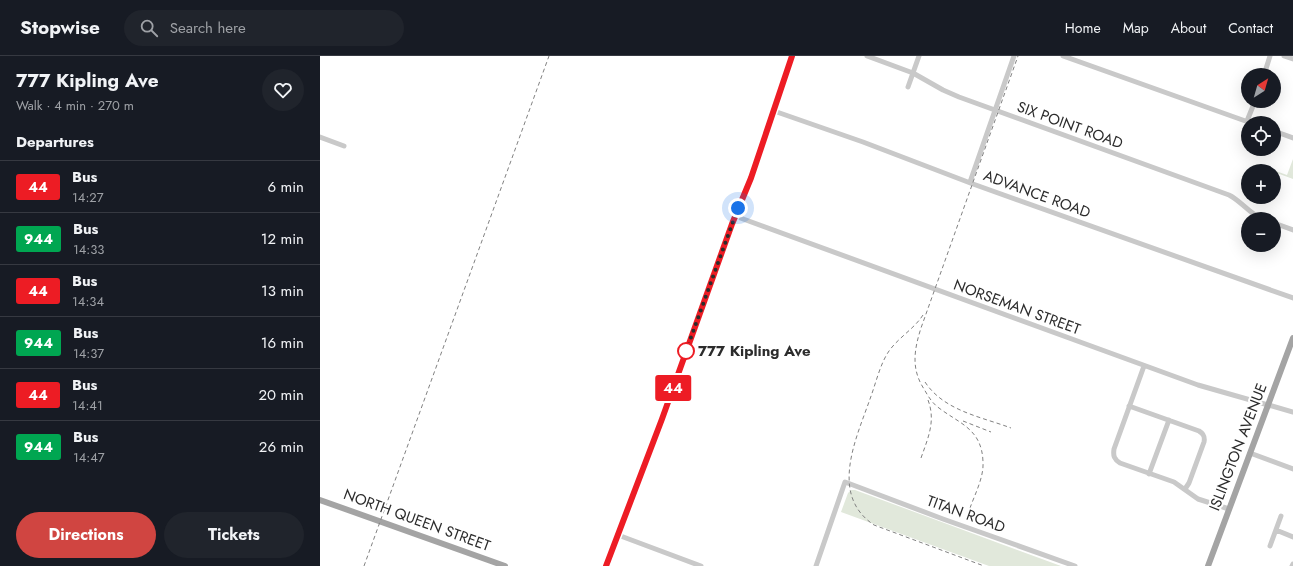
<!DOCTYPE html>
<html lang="en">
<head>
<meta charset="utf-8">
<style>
	:root { --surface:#171b24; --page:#20242c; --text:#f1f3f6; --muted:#9ea1a6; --line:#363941; --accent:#d04541 }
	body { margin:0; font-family:Jost,sans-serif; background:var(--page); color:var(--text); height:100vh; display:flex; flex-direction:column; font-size:15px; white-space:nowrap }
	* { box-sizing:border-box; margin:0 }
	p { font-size:13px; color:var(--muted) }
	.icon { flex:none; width:22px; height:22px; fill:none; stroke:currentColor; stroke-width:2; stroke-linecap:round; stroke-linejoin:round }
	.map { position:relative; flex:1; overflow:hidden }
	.details { display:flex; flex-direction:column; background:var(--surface); width:320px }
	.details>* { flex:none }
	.badge { padding:0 8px; border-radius:3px; font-size:14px; line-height:26px }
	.needle { width:26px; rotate:37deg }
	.tools { position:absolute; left:921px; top:12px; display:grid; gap:8px }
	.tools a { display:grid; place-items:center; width:40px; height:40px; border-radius:50%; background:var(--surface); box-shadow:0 4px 16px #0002; font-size:20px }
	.you { position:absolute; width:20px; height:20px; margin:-10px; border:3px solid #fff; border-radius:50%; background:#1a73e8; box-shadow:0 0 0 6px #1a73e833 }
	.map>.badge { position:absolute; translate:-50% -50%; box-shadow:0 0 0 2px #fff }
	h2 { padding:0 16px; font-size:15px; line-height:36px }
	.round { display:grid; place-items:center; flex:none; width:42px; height:42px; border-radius:21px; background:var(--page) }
	.overview { display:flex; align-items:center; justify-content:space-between; height:68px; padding:0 16px }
	h1 { font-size:19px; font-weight:700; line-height:30px }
	.primary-button { display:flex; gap:8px; margin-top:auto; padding:8px 16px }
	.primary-button a { flex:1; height:46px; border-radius:24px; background:var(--accent); color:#fff; font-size:16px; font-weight:700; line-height:46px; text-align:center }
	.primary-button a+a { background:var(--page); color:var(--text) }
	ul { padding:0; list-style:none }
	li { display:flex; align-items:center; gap:12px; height:52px; padding:0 16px; border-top:1px solid var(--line) }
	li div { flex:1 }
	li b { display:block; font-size:15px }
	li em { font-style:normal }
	li .badge { min-width:44px; font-weight:700; text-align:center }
	header { display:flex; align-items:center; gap:24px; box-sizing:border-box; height:56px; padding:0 20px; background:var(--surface); border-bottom:1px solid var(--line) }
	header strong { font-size:19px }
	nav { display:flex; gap:22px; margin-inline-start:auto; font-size:14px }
	.search { width:280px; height:36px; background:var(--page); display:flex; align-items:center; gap:10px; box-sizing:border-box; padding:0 14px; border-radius:22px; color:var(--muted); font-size:15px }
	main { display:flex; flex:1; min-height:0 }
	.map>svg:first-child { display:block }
	.green { fill:#e1e8db }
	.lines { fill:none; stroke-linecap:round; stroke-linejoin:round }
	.minor { stroke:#c9c9c9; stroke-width:5 }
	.major { stroke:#a4a4a4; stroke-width:6 }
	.rail { stroke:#818181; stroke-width:1; stroke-dasharray:4 3; stroke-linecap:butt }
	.line-casing { stroke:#fff; stroke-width:9 }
	.line { stroke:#ed1c24; stroke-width:6 }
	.walk { stroke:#2c2c2c; stroke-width:4; stroke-dasharray:0 7.2 }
	.stop-dot { fill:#fff; stroke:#ed1c24; stroke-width:2 }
	.labels { text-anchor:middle; stroke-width:4; stroke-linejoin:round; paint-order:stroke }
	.street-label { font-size:15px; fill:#2c2c2c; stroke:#fff }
	.stop-label { font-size:15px; font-weight:bold; fill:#2c2c2c; stroke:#fff; text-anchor:start }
</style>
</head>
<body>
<header>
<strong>Stopwise</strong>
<div class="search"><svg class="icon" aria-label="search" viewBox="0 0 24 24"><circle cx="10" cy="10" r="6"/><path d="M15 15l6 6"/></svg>Search here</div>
<nav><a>Home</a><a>Map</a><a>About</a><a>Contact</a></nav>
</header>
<main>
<section class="details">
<div class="overview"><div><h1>777 Kipling Ave</h1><p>Walk · 4 min · 270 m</p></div><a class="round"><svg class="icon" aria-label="heart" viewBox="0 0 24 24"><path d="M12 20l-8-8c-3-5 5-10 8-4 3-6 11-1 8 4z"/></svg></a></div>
<h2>Departures</h2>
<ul>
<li><span class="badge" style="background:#ed1c24;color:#fff">44</span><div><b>Bus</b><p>14:27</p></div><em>6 min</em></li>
<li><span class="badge" style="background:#00a651;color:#fff">944</span><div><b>Bus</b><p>14:33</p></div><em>12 min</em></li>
<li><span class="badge" style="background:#ed1c24;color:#fff">44</span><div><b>Bus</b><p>14:34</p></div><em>13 min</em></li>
<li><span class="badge" style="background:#00a651;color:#fff">944</span><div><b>Bus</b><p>14:37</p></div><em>16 min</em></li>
<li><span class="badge" style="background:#ed1c24;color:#fff">44</span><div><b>Bus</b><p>14:41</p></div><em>20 min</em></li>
<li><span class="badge" style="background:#00a651;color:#fff">944</span><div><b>Bus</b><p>14:47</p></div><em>26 min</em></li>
</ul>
<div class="primary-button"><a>Directions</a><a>Tickets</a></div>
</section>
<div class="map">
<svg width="973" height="510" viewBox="0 0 973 510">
	<rect width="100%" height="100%" fill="#fff"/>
	<path class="green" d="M973 103V123L954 116V115L935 110 936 108 967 119Z
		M531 434H535L741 510H669L521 456 528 437Z"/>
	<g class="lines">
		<path class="minor" d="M547 0 593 17 623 34 639 41 909 139C921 145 929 157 942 163
			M743 0 931 67
			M964 0 973 3
			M944 19 950 0
			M588 31 599 0
			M454 55 543 86 653 128 973 242
			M927 65 935 45
			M954 75 973 82
			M0 81 24 90
			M650 126 694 0
			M415 160 878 329 973 356
			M954 167 973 174
			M824 310 794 393C793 400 794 403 800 407L854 426 878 443 909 453
			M809 350 879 375C884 378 885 381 884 386L869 427 865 433
			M930 397 973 413
			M829 418 849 364
			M956 474 973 481
			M298 479 381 510
			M950 490 961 460
			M496 510 525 426 623 463 755 510
			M972 510 973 508"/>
		<path class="major" d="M0 444 185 510
			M286 510 342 363 412 168 431 122 472 0
			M888 510 973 282"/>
		<path class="rail" d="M603 259C594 273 579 281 569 295 560 308 556 327 550 343 536 383 509 439 554 469L664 510
			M605 326C624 355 662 361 691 372
			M643 365 671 376
			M601 402C608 382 616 365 608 344
			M650 452C655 438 664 421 663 406 662 373 640 368 619 352 612 347 608 340 604 333 591 313 594 294 601 272L698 0
			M44 510 229 0"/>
	</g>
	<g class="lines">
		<defs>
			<path id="line" d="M286 510 342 363 412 168 431 122 472 0"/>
		</defs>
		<use href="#line" class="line-casing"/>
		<use href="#line" class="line"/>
		<path class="walk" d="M366 295 418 152"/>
	</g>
	<circle class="stop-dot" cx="366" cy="295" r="8"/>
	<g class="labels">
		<g class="street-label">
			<text transform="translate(750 69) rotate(20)" y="5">SIX POINT ROAD</text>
			<text transform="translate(717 138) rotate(20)" y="5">ADVANCE ROAD</text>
			<text transform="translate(697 251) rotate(20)" y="5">NORSEMAN STREET</text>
			<text transform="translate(918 391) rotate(-69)" y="5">ISLINGTON AVENUE</text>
			<text transform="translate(646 458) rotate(20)" y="5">TITAN ROAD</text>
			<text transform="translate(97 464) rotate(20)" y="5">NORTH QUEEN STREET</text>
		</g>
		<g class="stop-label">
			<text x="378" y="300">777 Kipling Ave</text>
		</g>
	</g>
</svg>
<div class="tools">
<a><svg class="needle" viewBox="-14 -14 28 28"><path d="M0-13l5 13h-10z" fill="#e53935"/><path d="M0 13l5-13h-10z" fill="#9ea1a6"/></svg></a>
<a><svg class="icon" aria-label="locate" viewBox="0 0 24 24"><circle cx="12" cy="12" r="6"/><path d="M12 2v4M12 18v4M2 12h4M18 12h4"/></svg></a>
<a>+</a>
<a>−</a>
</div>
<div class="you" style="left:418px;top:152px"></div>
<b class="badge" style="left:353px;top:332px;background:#ed1c24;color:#fff">44</b>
</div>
</main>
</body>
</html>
